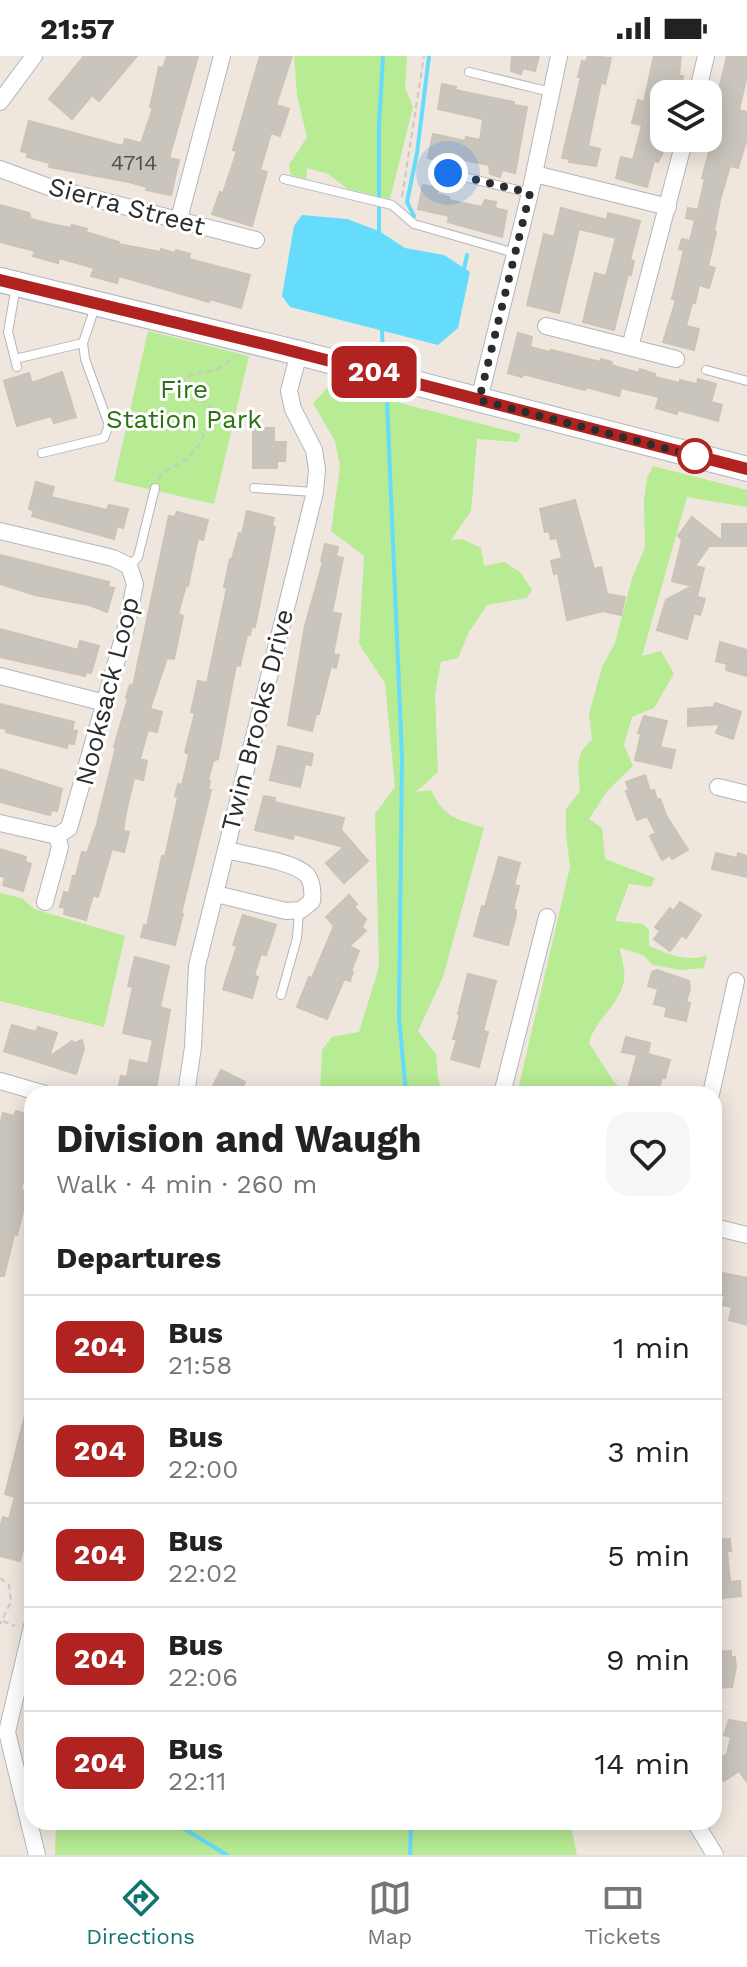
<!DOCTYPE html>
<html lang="en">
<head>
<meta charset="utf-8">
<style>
	:root { --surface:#fff; --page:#f6f6f6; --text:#222; --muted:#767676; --line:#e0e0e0; --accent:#0f766e }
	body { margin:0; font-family:"Work Sans",sans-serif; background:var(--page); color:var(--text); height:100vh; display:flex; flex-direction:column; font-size:30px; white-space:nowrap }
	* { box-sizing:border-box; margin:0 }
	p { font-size:26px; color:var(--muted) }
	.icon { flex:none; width:44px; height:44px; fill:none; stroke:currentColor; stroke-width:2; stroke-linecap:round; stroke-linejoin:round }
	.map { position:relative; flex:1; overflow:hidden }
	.details { position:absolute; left:24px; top:1030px; width:698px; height:744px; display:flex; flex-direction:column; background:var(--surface); border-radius:24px; box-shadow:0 4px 20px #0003 }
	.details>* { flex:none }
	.badge { padding:0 16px; border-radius:12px; font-size:28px; line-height:52px }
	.fabs { position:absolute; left:650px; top:24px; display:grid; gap:16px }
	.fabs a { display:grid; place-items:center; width:72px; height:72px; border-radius:16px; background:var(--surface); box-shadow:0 4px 20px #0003; font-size:40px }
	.you { position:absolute; width:40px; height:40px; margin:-20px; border:6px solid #fff; border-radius:50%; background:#1a73e8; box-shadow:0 0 0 12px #1a73e833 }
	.map>.badge { position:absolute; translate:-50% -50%; box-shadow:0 0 0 4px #fff }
	h2 { padding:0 32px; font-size:30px; line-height:72px }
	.round { display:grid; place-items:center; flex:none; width:84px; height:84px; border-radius:24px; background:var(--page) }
	.head { display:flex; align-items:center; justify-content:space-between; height:136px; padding:0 32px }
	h1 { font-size:38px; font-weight:700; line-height:60px }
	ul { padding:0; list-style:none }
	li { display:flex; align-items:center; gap:24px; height:104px; padding:0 32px; border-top:2px solid var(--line) }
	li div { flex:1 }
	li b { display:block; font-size:30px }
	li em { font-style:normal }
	li .badge { min-width:88px; font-weight:700; text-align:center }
	.status { display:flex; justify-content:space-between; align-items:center; height:56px; padding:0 40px; background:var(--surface); direction:ltr }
	.status svg { height:22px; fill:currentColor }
	.tab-bar { display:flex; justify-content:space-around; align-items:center; height:112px; border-top:2px solid var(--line); background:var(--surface); font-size:22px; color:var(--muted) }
	.tab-bar a { display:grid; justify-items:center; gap:4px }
	.tab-bar .on { color:var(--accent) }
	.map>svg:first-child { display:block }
	.green { fill:#b7eb94 }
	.water { fill:#66dcfc }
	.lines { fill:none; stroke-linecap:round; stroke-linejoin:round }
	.stream { stroke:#66dcfc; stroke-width:4 }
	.building { fill:#cac5bc; stroke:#cbc3b6; stroke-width:2 }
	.lane-casing { stroke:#b1b5c1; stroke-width:10 }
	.street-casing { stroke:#b1b5c1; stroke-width:18 }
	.secondary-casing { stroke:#b1b5c1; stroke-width:26 }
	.path { stroke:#c8c8c8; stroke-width:2; stroke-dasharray:6 4; stroke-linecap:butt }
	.lane { stroke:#fff; stroke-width:8 }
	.street { stroke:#fff; stroke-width:16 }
	.secondary { stroke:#fff; stroke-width:24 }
	.line-casing { stroke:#fff; stroke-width:18 }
	.line { stroke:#b02321; stroke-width:12 }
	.walk { stroke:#2c2c2c; stroke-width:8; stroke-dasharray:0 14.4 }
	.stop-dot { fill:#fff; stroke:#b02321; stroke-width:4 }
	.labels { text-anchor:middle; stroke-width:6; stroke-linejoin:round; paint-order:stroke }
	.number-label { font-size:22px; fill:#545250 }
	.street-label { font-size:26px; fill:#2c2c2c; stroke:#fff }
	.park-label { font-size:26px; fill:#2c7313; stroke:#fff }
</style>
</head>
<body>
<div class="status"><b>21:57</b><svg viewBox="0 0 49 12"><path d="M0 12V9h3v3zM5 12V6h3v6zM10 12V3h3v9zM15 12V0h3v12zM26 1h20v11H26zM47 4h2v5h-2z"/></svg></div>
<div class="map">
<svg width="747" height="1799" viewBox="0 0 747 1799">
	<rect width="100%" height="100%" fill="#efe7dd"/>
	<path class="green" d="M294 0H407L405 32 413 51 390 143 348 133 328 118 307 112 306 123 291 119 289 109 307 81 297 39Z
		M148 275 249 300 214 448 114 425Z
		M330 329 521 378 518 386 477 383 471 455 451 484 462 483 481 492 484 510 504 506 520 516 532 534 527 542 487 549 469 576 458 602 441 606 435 638 438 716 416 736 431 734C444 762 457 763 484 772L443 921 418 975 436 998 438 1022 443 1038H320L322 994 332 981 359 976 379 911 375 758 395 731 385 627 359 588 364 500 331 475 340 410 335 385 313 347Z
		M653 410 747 434V451L687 441 642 600 661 595 674 618 654 652 632 661 624 689 633 710 608 734 589 763 602 772 605 803 655 822 651 831 629 828 615 865 643 868 649 874V890C669 898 686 907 707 899L704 912 681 914 653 909 643 899 620 892C621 902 626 915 624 925 619 950 595 963 589 987L614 1026 627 1038H517L570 811 566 778V753L580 735C579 713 573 699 592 684L589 658 602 611 615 587 632 522 645 492 644 444 647 422Z
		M0 837 22 842 34 853 125 880 104 971 0 945Z
		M56 1766H570L577 1799H55Z"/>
	<path class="water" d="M302 159 347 163 379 175 405 192 444 199 470 216 458 272 438 289 290 251 282 240 294 170Z"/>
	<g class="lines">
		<path class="stream" d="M414 160 407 146 417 97 429 0
			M379 177V68L383 0
			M464 213 467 199
			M382 274 383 297
			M387 345 402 701 399 961 406 1038
			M173 1766 227 1799
			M410 1799 411 1766"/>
	</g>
	<path class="building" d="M84 0H137L99 45 92 39 72 63 49 43Z
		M167 0H198L169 102 179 104 171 139 146 134 147 131 129 126 49 111 50 107 27 101 28 97 21 95 29 65 123 90 125 83 141 87 153 52 150 51 159 11 163 12Z
		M260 0H292L276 49 289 53 280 80 271 77 260 114 267 116 252 170 212 158 220 136 223 137 237 95 233 94Z
		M512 0H539L535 15 523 12 521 18 511 15Z
		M588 0 611 2 605 28 601 26 588 90 600 93 596 110 569 106 570 103 562 102 581 21H578L582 5 586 6Z
		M654 0H681L679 20H683L681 31 674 29 672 38H664V94L658 106 654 105 647 131 616 122 621 101 633 104 642 69 632 67 638 44 644 46Z
		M727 0H747V19L739 54 747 56V82L738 112 730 110 720 144 714 176H716L708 210 715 212 709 232 699 229 695 247H692L686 270 699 273 694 294 663 286 676 244 672 243 684 194 679 193 682 183 690 185 695 164 686 162 688 152 698 154 705 123 702 122 715 74 711 73 719 43 717 42Z
		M442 28 456 31 455 34 514 46V49L527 51 515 117 502 114 500 121 490 118 489 109 445 100 443 106 428 102 433 78 465 85 466 81 480 84 483 63 438 53Z
		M423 129 438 132 437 138 449 141V144L482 151 485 144 496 146 495 152 507 155 502 181 448 166 449 160 418 153Z
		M0 149 29 157 31 163 51 168 71 172 72 169 87 173 86 176 119 186 118 188 161 196V193L175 197 176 194 190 198 189 203 250 219 241 252 210 243 209 246 119 220 117 227 91 220 94 212 59 202 58 207 33 200 35 195 0 186Z
		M561 152 607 164 608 157 640 165 630 204 634 205 631 219 628 218 614 274 583 266 595 217 606 220 616 182 579 173 559 257 527 249 544 178 554 181Z
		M518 277 532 281 530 291 550 296 551 294 601 306V303L612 306 611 309 639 317 640 313 655 318V321L680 327V324L697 328 698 323 716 328 711 346 722 349 718 365 678 354 677 358 656 352 659 341 621 332 619 340 586 331 585 334 523 318 522 321 508 317Z
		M62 316 76 361 54 367 51 360 17 370 4 325 29 317 32 327Z
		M253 372H274V386H286L285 405H277V412H253Z
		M36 426 54 431 51 441 107 454 109 449 128 453 123 472 117 470 114 483 32 460 34 455 29 453Z
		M575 444 594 513 601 511 607 538 625 541 621 559 603 555 567 564 558 517 554 518 551 505 562 502 557 482 551 483 549 475 545 476 540 453Z
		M247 455 274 462 272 470 275 471 255 571 252 570 250 579H247L240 610 236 609 218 703 213 705 208 725H210L208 734H211L181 858H183L175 889 141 881 144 869 147 870 162 800 165 801 178 741 175 740 178 728 182 729 189 699 185 696 195 657 191 656 198 625 207 627 227 532 224 531 230 503H232L239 477 242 478Z
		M177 456 208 464 203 484 198 482 188 530 186 529 178 558 183 560 174 603 167 602 150 653 162 656 157 676 148 674 140 703 147 705 143 724 134 722 126 756 123 775 129 776 124 796 112 793 98 841 93 839 86 864 64 858 65 852 60 851 64 836 69 837 73 820H76L82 796 87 797 97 768 116 691H114L128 643 126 642 130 629 133 630 166 474 169 460 175 461Z
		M692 461 722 485V468H747V490H709L695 510 704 512 697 541 705 543 700 559 694 557 687 583 657 574 666 544 692 530 672 525 682 484 678 480Z
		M325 488 338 491 336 500 343 502 332 556 341 558 333 598 339 599 336 612 331 610 319 658H316L312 675 288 669 305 570 323 506 321 505Z
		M0 499 109 526 108 531 114 532 107 556 89 549 35 539 0 528Z
		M0 573 78 594 80 585 99 590 91 617 86 616 85 620 0 601Z
		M720 586 747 594V620L726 614 727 608 716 605Z
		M715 647 741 656 733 683 716 677 720 668 688 670V653L714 651Z
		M0 648 74 666 72 674 77 675 74 688 68 687 67 692 6 676 7 673 0 672Z
		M644 660 667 665 660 691 675 694 671 712 635 704 641 678 638 677Z
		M278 690 313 698 311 709 305 708 300 731 270 724Z
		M0 713 62 733 57 755 52 754 50 759 0 746Z
		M645 719 650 735 654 734 657 744 660 743 667 761 688 794 672 803 670 799 662 804 650 780 656 777 647 760 637 764 626 735 629 734 626 726Z
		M264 740 275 742 274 746 344 762 341 774 368 805 344 827 326 807 344 791 294 778 293 783 255 774Z
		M0 793 26 801 25 806 31 808 23 835 3 829 5 821 0 820Z
		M716 797 737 802 738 797 747 800V821L712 813Z
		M499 801 520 807 514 829 519 830 513 854H516V859L508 889 474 880 482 850 485 851Z
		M349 839 357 848 354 851 366 863 362 871 366 875 349 890 359 895 351 915 353 916 350 925 344 923 327 963 297 951 309 921 312 922 334 870 326 861Z
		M680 846 701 859 686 882 682 879 670 895 654 883 660 875 655 871 670 852 673 855Z
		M243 859 276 869 266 899 261 898 254 919 258 921 252 942 223 933 237 890 233 889Z
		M135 901 169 910 160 951 170 954 155 1038 118 1034 121 1020 127 1021 130 1004 148 1008 153 984 123 977 133 931 128 930Z
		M657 914 689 925 690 933 686 946 690 947 686 965 665 960 667 951 654 948 658 933 648 930 652 916Z
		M468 918 496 925 483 975 488 976 479 1011 451 1003 457 983H453L460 959 458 958Z
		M12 969 36 976 38 971 57 977 49 1001 72 985 75 987 82 984 84 993 76 1018 4 995Z
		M626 981 650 987 648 998 670 1004 665 1022 662 1021 658 1036 655 1035 654 1038H632L634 1030 629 1029 637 999 622 996Z
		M221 1014 245 1026 239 1038H209Z
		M16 1055 32 1060V1087L21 1134 28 1136 25 1144 29 1149 24 1151 17 1179H14L4 1220H0V1069L3 1057 14 1060Z
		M714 1215 747 1222V1269L729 1264 732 1251 723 1249 725 1240 714 1237Z
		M29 1343H32V1435L23 1481 26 1482 20 1505 0 1500V1471L3 1461 9 1463 15 1441 5 1438Z
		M730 1483 731 1495H727L730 1526 740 1525 741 1540 714 1543V1484Z
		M731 1595V1601H735L736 1611 732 1631 714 1632V1596Z
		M729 1664 747 1667V1726L739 1715 724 1725 714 1712V1706L727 1698 731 1681 724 1679Z"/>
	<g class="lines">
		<defs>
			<path id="lane" d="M469 16 551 36
				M448 117 530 137
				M284 123 392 149 414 168 515 197
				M16 230 8 276 17 311
				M15 303 83 287
				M706 314 747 325
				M42 397 104 382 109 369 85 303 83 287 96 248
				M254 432 314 436
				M130 510 138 501 155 432
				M281 939 297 882 299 855"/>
			<path id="street" d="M697 38 706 0
				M0 46 34 0
				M0 113 49 131 256 184
				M535 118 668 151
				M179 163 222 0
				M546 270 676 303
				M630 291 685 82
				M479 344 530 137 559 0
				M0 475 113 502 129 510 135 528 127 568 69 772 57 780 0 767
				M0 620 105 647
				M718 731 747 738
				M216 838 286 855 301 854 312 845C313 836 313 827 307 819 294 805 245 799 226 794
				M45 846 60 791 57 780
				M0 1025 45 1038
				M186 1038 193 991 197 910 315 436 317 413 314 394 293 353 289 335 299 297
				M502 1038 547 861
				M711 1038 736 925
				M714 1171 747 1179
				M32 1570 7 1676 37 1799
				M695 1766 715 1799"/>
			<path id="secondary" d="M0 224 299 297 747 413"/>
		</defs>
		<use href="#lane" class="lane-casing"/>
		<use href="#street" class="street-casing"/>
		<use href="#secondary" class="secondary-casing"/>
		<path class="path" d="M402 141 424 0
			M158 423C165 413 170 413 180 407 201 395 208 373 210 350L186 333 182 326C197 309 216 324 233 300
			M0 1522 9 1529 11 1546 0 1568
			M3 1565 15 1570"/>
		<use href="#lane" class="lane"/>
		<use href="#street" class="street"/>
		<use href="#secondary" class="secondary"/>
	</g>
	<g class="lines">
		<defs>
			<path id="line" d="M0 224 276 291 747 413"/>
		</defs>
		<use href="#line" class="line-casing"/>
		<use href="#line" class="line"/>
		<path class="walk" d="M448 117 530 137 479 344 695 400"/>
	</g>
	<circle class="stop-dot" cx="695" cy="400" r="16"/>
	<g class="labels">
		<g class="number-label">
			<text x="134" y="114">4714</text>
		</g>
		<g class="street-label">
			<text transform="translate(127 150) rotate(15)" y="9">Sierra Street</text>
			<text transform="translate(107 635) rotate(-76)" y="9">Nooksack Loop</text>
			<text transform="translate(257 664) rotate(-76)" y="9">Twin Brooks Drive</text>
		</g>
		<g class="park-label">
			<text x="184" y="342">Fire<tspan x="184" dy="30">Station Park</tspan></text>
		</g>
	</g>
</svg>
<div class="fabs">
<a><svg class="icon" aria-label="layers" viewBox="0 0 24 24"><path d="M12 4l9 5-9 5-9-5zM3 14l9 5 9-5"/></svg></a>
</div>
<div class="you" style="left:448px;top:117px"></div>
<b class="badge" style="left:374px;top:316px;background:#b02321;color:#fff">204</b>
<section class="details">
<div class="head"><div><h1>Division and Waugh</h1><p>Walk · 4 min · 260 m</p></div><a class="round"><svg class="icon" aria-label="heart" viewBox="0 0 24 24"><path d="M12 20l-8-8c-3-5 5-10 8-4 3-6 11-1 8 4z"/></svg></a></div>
<h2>Departures</h2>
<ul>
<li><span class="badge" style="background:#b02321;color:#fff">204</span><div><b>Bus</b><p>21:58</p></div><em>1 min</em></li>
<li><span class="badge" style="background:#b02321;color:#fff">204</span><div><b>Bus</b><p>22:00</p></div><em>3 min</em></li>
<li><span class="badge" style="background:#b02321;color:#fff">204</span><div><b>Bus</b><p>22:02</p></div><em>5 min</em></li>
<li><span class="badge" style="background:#b02321;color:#fff">204</span><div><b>Bus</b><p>22:06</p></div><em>9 min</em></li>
<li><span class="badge" style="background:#b02321;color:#fff">204</span><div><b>Bus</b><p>22:11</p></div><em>14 min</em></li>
</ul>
</section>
</div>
<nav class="tab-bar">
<a class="on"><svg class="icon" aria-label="directions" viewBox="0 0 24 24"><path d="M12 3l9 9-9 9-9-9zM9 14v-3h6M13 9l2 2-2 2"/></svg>Directions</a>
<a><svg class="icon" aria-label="map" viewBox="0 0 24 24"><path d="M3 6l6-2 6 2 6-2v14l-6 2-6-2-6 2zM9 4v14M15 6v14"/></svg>Map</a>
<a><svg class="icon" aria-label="tickets" viewBox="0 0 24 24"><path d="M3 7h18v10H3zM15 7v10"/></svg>Tickets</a>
</nav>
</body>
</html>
